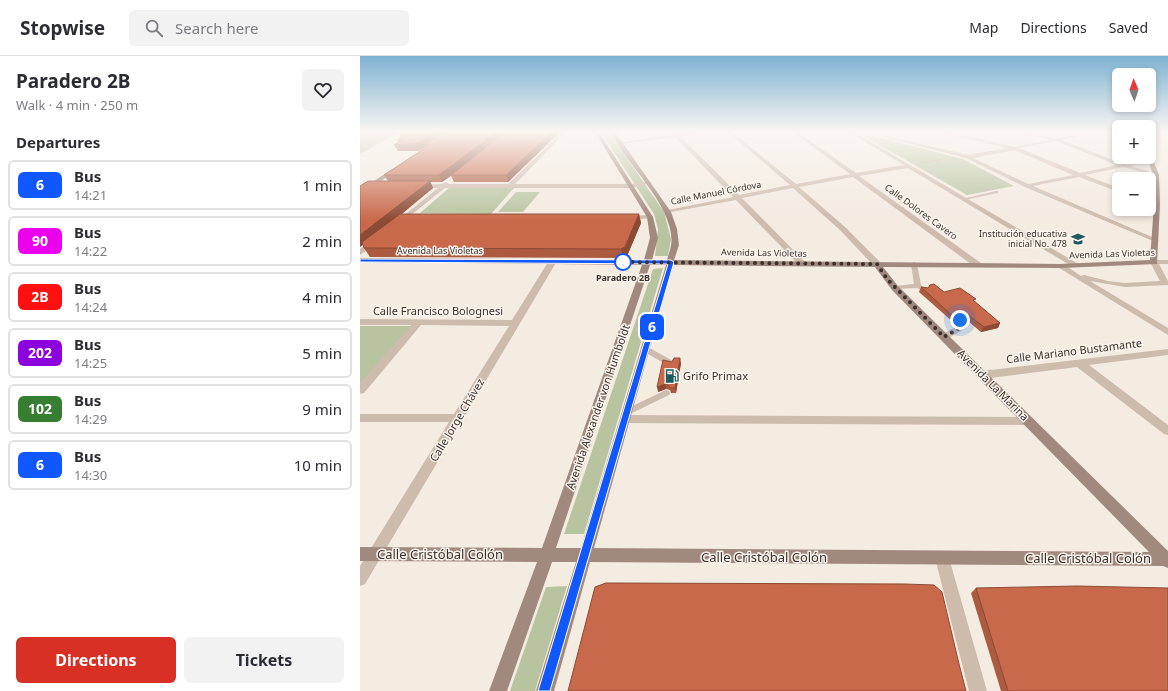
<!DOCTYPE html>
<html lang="en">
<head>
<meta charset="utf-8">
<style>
	:root { --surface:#fff; --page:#f2f2f3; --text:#2b2b33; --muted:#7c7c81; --line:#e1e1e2; --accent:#d93025 }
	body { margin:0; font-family:"Noto Sans",sans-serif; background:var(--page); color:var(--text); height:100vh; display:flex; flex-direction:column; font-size:15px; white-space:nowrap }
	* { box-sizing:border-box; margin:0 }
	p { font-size:13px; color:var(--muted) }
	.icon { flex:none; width:22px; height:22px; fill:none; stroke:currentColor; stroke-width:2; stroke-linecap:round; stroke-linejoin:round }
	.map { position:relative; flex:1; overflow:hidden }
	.details { display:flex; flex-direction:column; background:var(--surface); width:360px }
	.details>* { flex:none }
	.badge { padding:0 8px; border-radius:6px; font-size:14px; line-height:26px }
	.needle { width:26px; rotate:358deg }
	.tools { position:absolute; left:752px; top:12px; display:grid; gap:8px }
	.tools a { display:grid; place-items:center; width:44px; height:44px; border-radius:6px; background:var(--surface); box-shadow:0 2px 6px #0003; font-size:20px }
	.you { position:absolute; width:20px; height:20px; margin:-10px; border:3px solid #fff; border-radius:50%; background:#1a73e8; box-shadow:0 0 0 6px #1a73e833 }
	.map>.badge { position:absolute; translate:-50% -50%; box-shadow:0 0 0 2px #fff }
	h2 { padding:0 16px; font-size:15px; line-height:36px }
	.round { display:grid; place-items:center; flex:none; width:42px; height:42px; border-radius:6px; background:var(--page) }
	.overview { display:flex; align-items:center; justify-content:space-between; height:68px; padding:0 16px }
	h1 { font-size:19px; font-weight:700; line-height:30px }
	.action { display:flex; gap:8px; margin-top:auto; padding:8px 16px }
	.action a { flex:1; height:46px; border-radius:6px; background:var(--accent); color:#fff; font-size:16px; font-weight:700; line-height:46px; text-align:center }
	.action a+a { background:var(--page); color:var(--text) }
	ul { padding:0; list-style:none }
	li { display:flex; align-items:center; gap:12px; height:50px; margin:0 8px 6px; padding:0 8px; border:2px solid var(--line); border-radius:6px }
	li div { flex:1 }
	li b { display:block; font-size:15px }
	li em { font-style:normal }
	li .badge { min-width:44px; font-weight:700; text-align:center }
	header { display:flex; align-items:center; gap:24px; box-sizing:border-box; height:56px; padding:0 20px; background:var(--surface); border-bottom:1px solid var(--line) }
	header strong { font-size:19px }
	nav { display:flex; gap:22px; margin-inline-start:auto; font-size:14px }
	.search { width:280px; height:36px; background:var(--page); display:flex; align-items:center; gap:10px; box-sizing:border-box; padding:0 14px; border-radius:6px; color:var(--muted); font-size:15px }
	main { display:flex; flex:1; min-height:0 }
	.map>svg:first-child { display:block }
	.green { fill:#b8c4a0 }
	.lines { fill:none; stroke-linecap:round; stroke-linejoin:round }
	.path { stroke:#b9a596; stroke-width:1.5; stroke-dasharray:1 1; stroke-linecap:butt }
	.lane { fill:#cdbbac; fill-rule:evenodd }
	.street { fill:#cdbbac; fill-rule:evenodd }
	.secondary { fill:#a18a7d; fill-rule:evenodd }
	.wall { fill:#ac5a40 }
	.shaded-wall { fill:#8c4a34 }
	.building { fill:#c8694b; stroke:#8c4a34 }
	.line { fill:#1057fe; stroke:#fff }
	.walk { stroke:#3b302b; stroke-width:4; stroke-dasharray:0 7.2 }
	.stop-dot { fill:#fff; stroke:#1057fe; stroke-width:2 }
	.labels { text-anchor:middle; stroke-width:3; stroke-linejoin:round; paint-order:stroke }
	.far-street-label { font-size:9px; fill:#3b302b; stroke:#fbf5ee }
	.far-poi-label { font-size:9px; fill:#3b302b; stroke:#fbf5ee; text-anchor:end }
	.far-stop-label { font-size:9px; font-weight:bold; fill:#3b302b; stroke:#fbf5ee }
	.street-label { font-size:11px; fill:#3b302b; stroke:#fbf5ee }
	.poi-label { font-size:11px; fill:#3b302b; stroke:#fbf5ee; text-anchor:start }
	.near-street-label { font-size:13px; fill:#3b302b; stroke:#fbf5ee }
</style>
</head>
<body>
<header>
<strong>Stopwise</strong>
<div class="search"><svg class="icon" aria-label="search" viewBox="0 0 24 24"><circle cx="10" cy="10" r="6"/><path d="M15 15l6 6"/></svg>Search here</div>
<nav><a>Map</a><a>Directions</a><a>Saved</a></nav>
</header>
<main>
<section class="details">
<div class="overview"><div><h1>Paradero 2B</h1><p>Walk · 4 min · 250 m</p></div><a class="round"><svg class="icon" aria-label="heart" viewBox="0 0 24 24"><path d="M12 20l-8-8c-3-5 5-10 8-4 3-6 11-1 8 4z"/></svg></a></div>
<h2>Departures</h2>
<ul>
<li><span class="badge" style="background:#1057fe;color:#fff">6</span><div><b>Bus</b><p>14:21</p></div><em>1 min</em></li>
<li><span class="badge" style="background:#eb01eb;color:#fff">90</span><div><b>Bus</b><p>14:22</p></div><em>2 min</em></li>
<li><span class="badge" style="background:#ff0f0f;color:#fff">2B</span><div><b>Bus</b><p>14:24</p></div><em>4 min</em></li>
<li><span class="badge" style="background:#8c03de;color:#fff">202</span><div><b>Bus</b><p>14:25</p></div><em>5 min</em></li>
<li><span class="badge" style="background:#367e32;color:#fff">102</span><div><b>Bus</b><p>14:29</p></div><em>9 min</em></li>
<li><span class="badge" style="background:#1057fe;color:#fff">6</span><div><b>Bus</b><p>14:30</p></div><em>10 min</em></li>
</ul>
<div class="action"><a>Directions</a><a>Tickets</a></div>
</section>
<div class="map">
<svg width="808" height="635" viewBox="0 0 808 635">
	<rect width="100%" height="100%" fill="#f4ebe1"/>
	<path class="green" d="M241 76H249L304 156 311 183 308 200H295L298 173 294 158Z
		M497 76 603 103 654 130 607 139Z
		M0 79H28L0 95Z
		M89 132H154L131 158 60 157Z
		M156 136H180L163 156H138Z
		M303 212 224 478H204L293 213Z
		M0 270H51L0 329Z
		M207 530 175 635H150L186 531Z"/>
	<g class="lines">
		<path class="path" d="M561 107 581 104"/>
		<path class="lane" d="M636 135H638V137L604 144 602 143Z
			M554 206 557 208 561 229 567 233V235H563L557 232 533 233V231L535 230 554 228 551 208Z
			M598 262H602L607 270 606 272 587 283H581L580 281 581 279 599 269 596 264Z
			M286 290 313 305 314 307 313 309H307L283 295 282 293 283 291Z
			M306 334 309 335 310 337 309 339 270 358H264L263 356 264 354Z"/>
		<path class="street" d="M34 76H39L0 98V94L25 80H0V78H30Z
			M202 76H206L155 128H272L289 125 292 127 272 132H85L41 167 36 166 78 132H58L55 130 56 129 82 128 86 126 89 128H148Z
			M311 76H315L317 78 340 76 338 77 320 80 379 139 430 129 368 76H372L436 128 490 118 433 76H437L496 117 544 109 489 76H494L720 209 716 211H713L548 112 499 120 621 207V211H615L493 121 439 131 485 171 520 206V210H514L480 174 433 132 382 142 446 207 445 209H439L376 144 306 157 305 156 308 154 373 141 315 81 261 88 259 87 313 78Z
			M504 76H510L608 99 647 92 583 77V76H589L654 91 690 84 659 77 657 76 696 82 738 76 736 77 701 84 764 108 793 103V105L770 110 798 118V120L763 111 725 119 759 132V136L719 121 673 130 799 184 797 185H793L665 131 606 102ZM696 85 757 109 720 117 659 92ZM654 94 713 119 668 128 613 102Z
			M789 78 792 79 791 84 789 85Z
			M789 143 799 147 800 148 797 150 789 147Z
			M290 159 293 161 292 162 267 164 264 162 267 160Z
			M15 183 17 184V186L0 199V193Z
			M190 203H196L197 205 5 528 0 530V510L89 366H0V358H94L149 270 61 269 4 337 0 338V327L51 269H0V263L152 264Z
			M791 204H808V208H799L808 225V229L765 231 730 225 808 272V279L696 210 700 208H703L721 220 724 219 748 225 765 227 800 225 790 206Z
			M808 293V299L729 309 808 369V379L804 378 717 311 622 323 618 322 617 319 618 316 622 315Z
			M266 359 669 361 673 362 675 365 673 368 669 369 266 367 262 366 260 363 262 360Z
			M582 495 587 497 589 502 627 635H609L575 502 577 497Z"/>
		<path class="secondary" d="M235 76H239L293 161 298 182 292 204H307C308 200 310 195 311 190 317 152 265 108 251 76H255L311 156 317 173 319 189 314 204 700 208 790 204 794 148 793 119 787 101H789V98L791 99 799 119 800 148 797 208 700 212 523 211 538 230 808 495V512L803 510 230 506 194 635H176L216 506H192L147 635H129L177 506 0 505V491L182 492 282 209 0 206V202L284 204 290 182 287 161ZM290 209H306L221 492H196ZM313 209 515 211 532 234 789 496 234 492Z
			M750 76 759 77V80L750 77Z
			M34 112 39 113 0 139V134Z"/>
	</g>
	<path class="wall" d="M44 76H200L148 126H94L91 120 82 126H70L73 132 42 158H279L281 167 267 200 263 202 10 201 4 192 28 125 24 119 67 91V90L58 95H38L34 89 39 86 37 84 41 81 40 79 42 78 41 77Z
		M561 231 568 232 615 246 640 267 638 272 621 276 602 260 597 261 595 266H593L559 236Z
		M321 307 316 337H311L310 334 306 333 298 336Z
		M616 532 808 635H641L611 537Z"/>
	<path class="shaded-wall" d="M76 76H89L66 88 67 90 58 95 55 88Z
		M137 76H148L82 126 79 119Z
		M192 76H200L148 126 146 119Z
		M70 125 73 132 0 191V179Z
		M279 158 281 167 267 200 263 202 261 193Z
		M599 256 595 266H593L595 262Z
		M640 267 638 272 621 276 624 271Z
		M320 302 321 307 316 337 315 332Z
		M305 328 306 333 298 336 297 331Z"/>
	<path class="building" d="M44 76H76L55 88 34 89 42 84H37L44 79H40L44 77H41Z
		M85 76H137L79 119H24L71 88H66Z
		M145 76H192L146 119H91Z
		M8 125H70L0 179V130Z
		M40 158H279L265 191 261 193 4 192 2 186Z
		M574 228 584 236 600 232 616 243 613 244 640 267 624 271 604 256H599L596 259 597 261 595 262 561 231 568 232 570 229Z
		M314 302H320L315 332H310L309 330 305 328 297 331 303 304 312 306Z
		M246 527 544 528 574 529 582 536 599 608 606 635H208L235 531Z
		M717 530 808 532V635H648L616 532Z"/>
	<linearGradient id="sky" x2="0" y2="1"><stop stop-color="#7eb2d2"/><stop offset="0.46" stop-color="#faf6f2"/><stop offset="1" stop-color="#faf6f2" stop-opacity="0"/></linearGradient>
	<rect width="808" height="164" fill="url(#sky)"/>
	<path class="line" d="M0 203 311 204 314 206 190 635H178L308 208 0 206Z"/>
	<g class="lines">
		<path class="walk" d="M263 206H257L517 208 527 223 584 281 603 270 600 264"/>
	</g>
	<defs>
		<symbol id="school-bare" viewBox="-9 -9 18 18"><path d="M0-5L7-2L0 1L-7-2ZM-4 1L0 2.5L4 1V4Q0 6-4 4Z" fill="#1f5a5e" stroke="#fbf5ee" stroke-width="2.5" paint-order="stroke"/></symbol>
		<symbol id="fuel-bare" viewBox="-9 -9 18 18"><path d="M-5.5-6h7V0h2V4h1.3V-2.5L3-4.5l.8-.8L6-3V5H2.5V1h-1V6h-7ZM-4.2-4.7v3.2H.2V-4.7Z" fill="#1f5a5e" stroke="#fbf5ee" stroke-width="2.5" paint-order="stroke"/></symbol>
	</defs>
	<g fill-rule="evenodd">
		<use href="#school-bare" x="708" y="173" width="20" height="20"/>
		<use href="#fuel-bare" x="302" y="310" width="20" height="20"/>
	</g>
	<circle class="stop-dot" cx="263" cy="206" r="8"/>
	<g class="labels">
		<g class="far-street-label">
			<text transform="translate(356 137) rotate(-11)" y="3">Calle Manuel Córdova</text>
			<text transform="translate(561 156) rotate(36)" y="3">Calle Dolores Cavero</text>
			<text x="80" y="198">Avenida Las Violetas</text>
			<text transform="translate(404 197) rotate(1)" y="3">Avenida Las Violetas</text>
			<text transform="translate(752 198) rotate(-2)" y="3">Avenida Las Violetas</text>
		</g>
		<g class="far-poi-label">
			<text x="707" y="181">Institución educativa<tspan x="707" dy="10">inicial No. 478</tspan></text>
		</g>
		<g class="far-stop-label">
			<text x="263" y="225">Paradero 2B</text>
		</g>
		<g class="street-label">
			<text x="78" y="259">Calle Francisco Bolognesi</text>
			<text transform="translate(714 295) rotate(-7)" y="4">Calle Mariano Bustamante</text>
			<text transform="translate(633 329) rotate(45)" y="4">Avenida La Marina</text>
			<text transform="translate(238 351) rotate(-71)" y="4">Avenida Alexander von Humboldt</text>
			<text transform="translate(97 364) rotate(-59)" y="4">Calle Jorge Chávez</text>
		</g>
		<g class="poi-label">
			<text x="323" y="324">Grifo Primax</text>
		</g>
		<g class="near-street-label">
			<text x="80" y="503">Calle Cristóbal Colón</text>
			<text x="404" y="506">Calle Cristóbal Colón</text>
			<text x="728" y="507">Calle Cristóbal Colón</text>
		</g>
	</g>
</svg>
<div class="tools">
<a><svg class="needle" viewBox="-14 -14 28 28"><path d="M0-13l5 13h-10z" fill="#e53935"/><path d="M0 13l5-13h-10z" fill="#7c7c81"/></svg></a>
<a>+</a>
<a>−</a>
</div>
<div class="you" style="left:600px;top:264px"></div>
<b class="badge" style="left:292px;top:271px;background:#1057fe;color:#fff">6</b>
</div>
</main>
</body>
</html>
